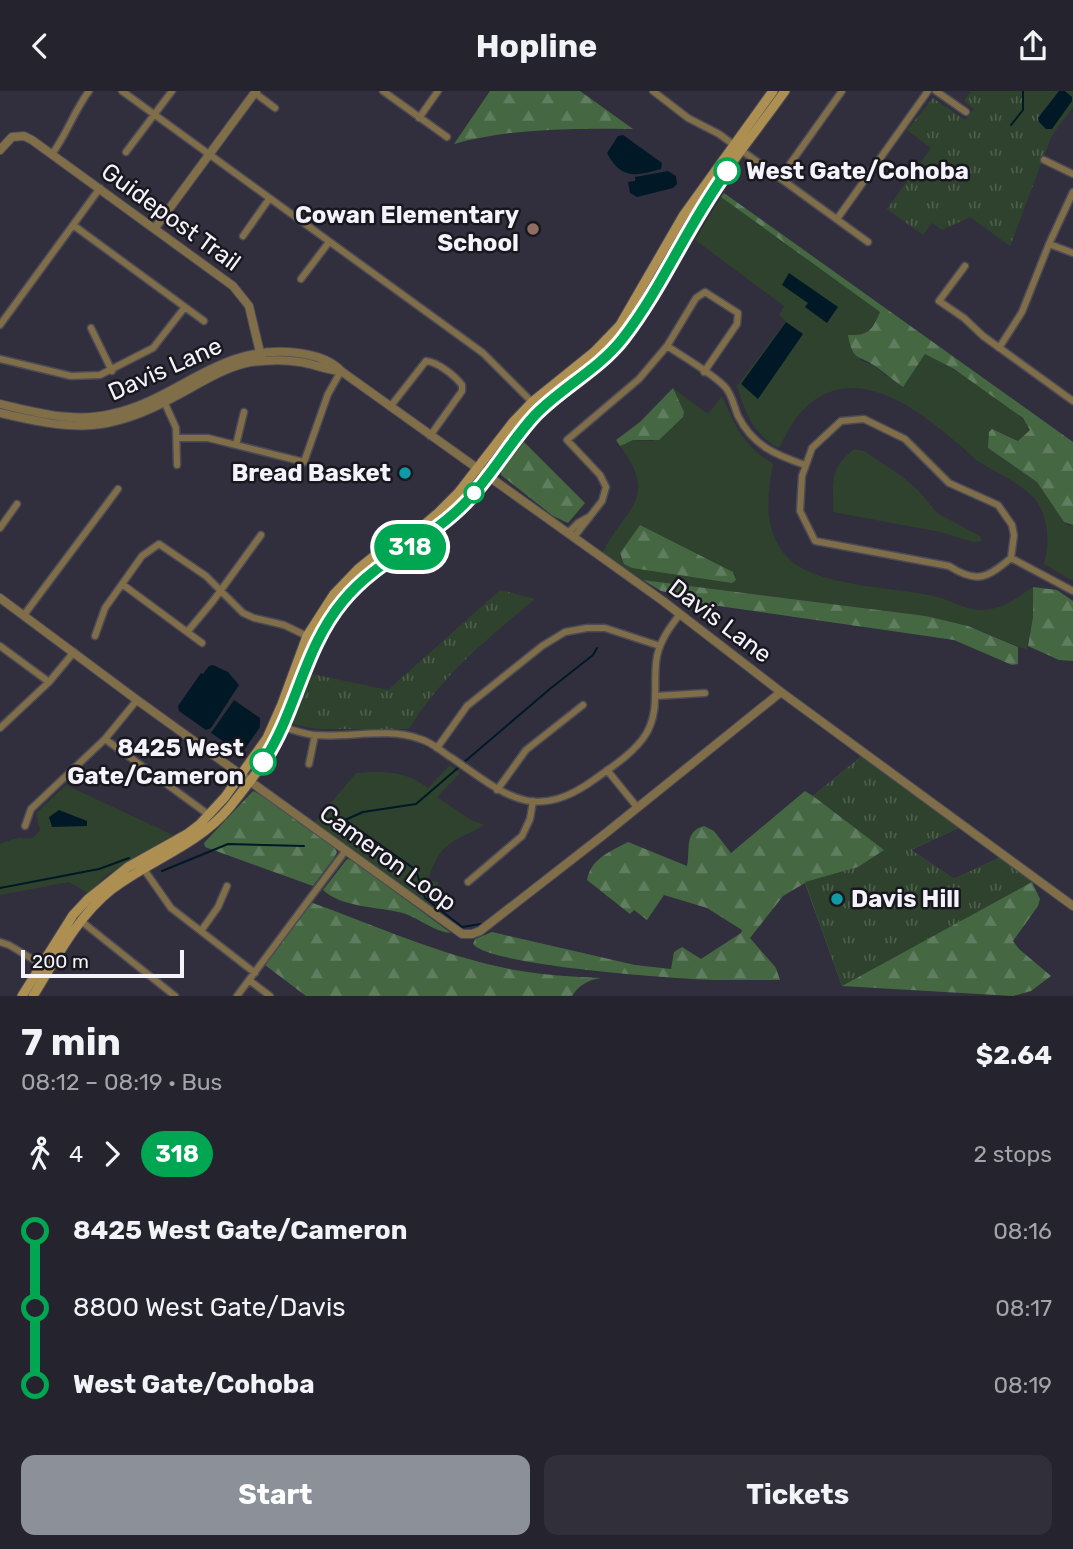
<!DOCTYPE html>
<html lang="en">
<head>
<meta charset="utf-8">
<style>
	:root { --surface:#25232e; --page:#312f3a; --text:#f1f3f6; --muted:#a3a4aa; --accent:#8c9099 }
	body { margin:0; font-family:Rubik,sans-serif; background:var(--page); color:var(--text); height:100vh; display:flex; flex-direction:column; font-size:26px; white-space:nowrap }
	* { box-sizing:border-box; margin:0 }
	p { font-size:23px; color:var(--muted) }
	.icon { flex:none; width:38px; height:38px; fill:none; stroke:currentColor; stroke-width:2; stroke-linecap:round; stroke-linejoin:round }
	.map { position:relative; height:905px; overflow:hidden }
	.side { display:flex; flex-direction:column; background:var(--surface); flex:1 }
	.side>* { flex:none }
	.badge { padding:0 14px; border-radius:23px; font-size:24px; line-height:46px }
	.scale { position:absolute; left:21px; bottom:18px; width:163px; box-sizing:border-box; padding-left:7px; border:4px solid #f4f3fc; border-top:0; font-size:19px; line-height:24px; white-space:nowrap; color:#f4f3fc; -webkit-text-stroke:5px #19181e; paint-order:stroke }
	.map>.badge { position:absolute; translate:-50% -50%; box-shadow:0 0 0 4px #fff }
	.legs { display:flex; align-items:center; gap:10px; height:77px; padding:0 21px; font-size:23px }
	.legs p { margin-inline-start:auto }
	.head { display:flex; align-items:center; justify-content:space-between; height:119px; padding:0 21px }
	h1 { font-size:38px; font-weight:700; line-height:52px }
	.primary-button { display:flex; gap:14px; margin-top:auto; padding:14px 21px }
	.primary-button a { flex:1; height:80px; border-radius:14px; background:var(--accent); color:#fff; font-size:28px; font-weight:700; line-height:80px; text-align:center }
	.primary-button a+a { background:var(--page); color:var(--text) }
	ul { padding:0 21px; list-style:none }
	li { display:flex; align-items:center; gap:24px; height:77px; font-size:26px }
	li i { display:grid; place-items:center; width:10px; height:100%; margin:0 9px; background:currentColor }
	li i::after { content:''; width:18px; height:18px; margin:-9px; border:5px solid; border-radius:50%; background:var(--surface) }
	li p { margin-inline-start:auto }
	li:first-child i { background:linear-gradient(#0000 50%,currentColor 0) }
	li:last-child i { background:linear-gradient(currentColor 50%,#0000 0) }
	header { display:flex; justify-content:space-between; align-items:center; height:91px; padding:0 21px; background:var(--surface); font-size:32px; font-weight:700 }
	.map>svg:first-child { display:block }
	.grass { fill:#2e422d; fill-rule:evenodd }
	.forest { fill:url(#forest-firs) }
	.park { fill:url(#park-tufts) }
	.water { fill:#011927 }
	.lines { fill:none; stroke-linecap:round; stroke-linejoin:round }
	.stream { stroke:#011927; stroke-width:2 }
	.minor-casing { stroke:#4c4a58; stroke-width:9 }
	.tertiary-casing { stroke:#4c4a58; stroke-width:10 }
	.secondary-casing { stroke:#4c4a58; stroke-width:11 }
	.minor { stroke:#806e48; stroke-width:6 }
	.tertiary { stroke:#806e48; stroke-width:8 }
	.secondary { stroke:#ad9051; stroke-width:9 }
	.line-1-casing { stroke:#fff; stroke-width:16 }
	.line-1 { stroke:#00a651; stroke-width:10 }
	.stop-1-dot { fill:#fff; stroke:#00a651; stroke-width:3.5 }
	.education-dot { fill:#8d6e63; stroke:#19181e; stroke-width:2.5 }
	.culture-dot { fill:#0f9aa8; stroke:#19181e; stroke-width:2.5 }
	.labels { text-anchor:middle; stroke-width:5; stroke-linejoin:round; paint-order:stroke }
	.stop-label { font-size:24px; font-weight:bold; fill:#f4f3fc; stroke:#19181e; text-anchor:start }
	.poi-label { font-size:24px; font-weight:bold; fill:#f4f3fc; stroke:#19181e; text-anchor:end }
	.street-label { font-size:24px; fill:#f4f3fc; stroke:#19181e }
</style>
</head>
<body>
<header><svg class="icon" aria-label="back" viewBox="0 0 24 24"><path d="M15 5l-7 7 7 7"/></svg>Hopline<svg class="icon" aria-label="share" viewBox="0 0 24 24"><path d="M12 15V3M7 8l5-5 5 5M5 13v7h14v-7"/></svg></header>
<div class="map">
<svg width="1073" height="905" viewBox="0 0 1073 905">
	<defs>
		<pattern id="forest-firs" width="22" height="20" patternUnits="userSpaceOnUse" patternTransform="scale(1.75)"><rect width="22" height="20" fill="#456843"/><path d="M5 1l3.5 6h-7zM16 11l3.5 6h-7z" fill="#607e5f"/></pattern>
		<pattern id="park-tufts" width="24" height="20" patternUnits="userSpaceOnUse" patternTransform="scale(1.75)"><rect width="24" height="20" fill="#2e422d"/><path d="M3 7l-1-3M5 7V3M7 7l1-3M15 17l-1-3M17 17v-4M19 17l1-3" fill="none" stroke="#4d5e4c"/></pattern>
	</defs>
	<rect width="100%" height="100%" fill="#312f3d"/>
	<path class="grass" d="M721 106 880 221C875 231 872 240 861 244L860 269 873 274 886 285 925 262C946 274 1024 318 1030 339L1019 350 997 340 988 357 1037 391 1064 431 1069 435 1073 434V490L1044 473C1049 455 1049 434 1040 416 1031 396 994 381 976 369 969 363 963 356 956 351 914 315 851 268 802 320 792 331 786 344 779 357 753 344 745 321 737 295L786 230 779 224 784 215 695 149Z
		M673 297 708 323 722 305C736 336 743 354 773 373 767 405 763 438 786 465 814 496 894 496 934 505 949 508 965 519 980 519 1005 518 1014 508 1033 496V526L1027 559 968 535 926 525 643 489 602 462C625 417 660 408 620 355L632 349 653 350 684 321ZM640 434 733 481 736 485 620 467V462Z
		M854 358 864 360 903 386 919 400 937 422 980 445 982 450 973 451 940 441 833 421C834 391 828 379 854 358Z
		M450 674 460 682 437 706 471 729 485 734C451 752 441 750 428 789L438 791V801L442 809 432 818 314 732 356 682C383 680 405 679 428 697Z
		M66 694 173 744 107 784 88 802 69 791 0 804V753C5 751 13 748 19 747 30 747 33 750 40 739L36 722Z"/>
	<path class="forest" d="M490 0H580L633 38C573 37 512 37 454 53Z
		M724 102 1073 351V434L1064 431 1037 391 988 357 989 341 992 338 1018 350 1030 339 1023 327 954 278 925 263 903 296C893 289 885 282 875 275 858 263 853 271 848 244 869 245 872 239 880 221L721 106Z
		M673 297 684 321 683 326 659 349H633L620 355 616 349 640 331Z
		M524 351 585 412 568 432 553 425 501 384V380Z
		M640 434 733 481 736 489 732 492 632 477 624 473 620 462Z
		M643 489 926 525 968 535 1018 556V573L1012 574 954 549 698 512 689 506 661 500Z
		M1033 496 1057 499 1073 510V570L1059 569 1028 555 1033 526Z
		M862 665 958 737 911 759 954 788 999 767 1032 791 1040 808 1038 815 1013 850 1019 858 1051 885 1031 900 1013 905 842 895 805 792 783 805 750 847 776 877 780 889C758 889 737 889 715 889 680 888 490 875 473 853L475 848 492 841 635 874 671 878 674 861 682 856 701 868 741 842 742 839 707 817 664 804 647 829 634 819 630 823 587 789C591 767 610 761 628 751L687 775C691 759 683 741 704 735L714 740 731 762 805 700 813 705Z
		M253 700 265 706 334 756 337 761 334 767 313 795 205 756 204 752Z
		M347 768 352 769 451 842C436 841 421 829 406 823 380 815 344 818 323 799Z
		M310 811C377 835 444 866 515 879 544 884 572 886 601 887 588 889 579 894 572 905H306L265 874Z"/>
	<path class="park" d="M971 0H1073V16L1052 44 1010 155 970 126 942 139 932 132 923 144 887 118 931 57 907 39 933 7 965 29 974 18 964 10Z
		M500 499 535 508C488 547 441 585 409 638H317L293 633V629L312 583 388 599Z
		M862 665 958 737 911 759 954 788 999 767 1032 791 842 895 805 791 858 776 884 759 813 705Z"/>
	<path class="water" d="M1059 0H1065L1072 6V10L1052 38H1046L1039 31 1038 27Z
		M623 44 662 72 661 78C636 85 621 89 607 62L618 45Z
		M668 80 676 85 677 93 673 97 637 106 630 102 628 91 635 90V86Z
		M789 182 838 216 827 232 805 216 808 212 782 194Z
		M786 231 803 243 758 308 741 293Z
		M213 574 228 581 239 594 211 637 206 639 179 620 178 615 201 582 203 583 209 575Z
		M234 609 260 627V636L240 665 238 660 211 642Z
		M59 719 87 730V735L52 736 49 726Z"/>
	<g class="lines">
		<path class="stream" d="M1011 34 1023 19V0
			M463 672 551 597 593 564 597 557
			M459 676 416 713 363 721 345 729 416 779 425 807 462 836 481 833
			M162 780 228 753 304 755
			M0 797 99 778 129 767"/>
		<defs>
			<path id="minor" d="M122 0 483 262 532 311
				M383 0 447 46
				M653 0 688 27 719 43 868 151
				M936 0 966 21
				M255 2 275 17
				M419 27 438 0
				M126 61 172 0
				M52 63C67 43 74 20 89 0
				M1044 69 1073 83
				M780 87 842 0
				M837 128 928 0
				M73 134 204 230
				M243 145 269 108
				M1049 153 1073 162
				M965 175 939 210 964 227 983 245 1073 310
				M301 188 329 151
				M0 234 100 97
				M91 237 112 280
				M999 257 1022 221 1049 153 1073 101
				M0 268 71 285 100 284 153 257 185 216
				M704 281 737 233 738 222 705 201 696 207 667 255C682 265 715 284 725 296 732 303 734 316 738 325 753 355 776 364 805 374
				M163 308 176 337 177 374
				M390 316 426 270C438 271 455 285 462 294V300L430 345
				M178 347H208L304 371 328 303 341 280
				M236 354 244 321
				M0 437 17 413
				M568 442 578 432 589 426
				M574 446 602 410 606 396 600 384 567 349 639 288 667 255
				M1011 467 1014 444 1012 434 998 414 949 392 905 348 864 328 841 330 812 357 802 385 800 420 815 450 949 475C977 493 987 487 1011 467L1073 500
				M122 493 202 552
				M24 524 118 398
				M188 540 213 510 261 444
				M95 545 105 517 142 465 159 453 206 485 243 522 254 527 284 534 307 545
				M0 555 49 591
				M656 605 705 602
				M283 636C293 639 304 643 314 644 349 647 387 636 420 648 432 651 442 661 452 667 504 703 534 733 595 688 612 676 635 661 646 643 661 618 652 591 657 565 661 548 670 536 680 523
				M0 637 49 591 74 561
				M105 648 209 724
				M437 657 467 615 542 555 565 541 587 537H605L660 555
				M309 673 315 644
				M607 679 637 716
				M497 699 526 659 583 614
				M25 735 31 718 105 648 137 609
				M143 777 171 817 255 882
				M468 791 522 745 530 728 533 710
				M81 830 175 905
				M201 840 218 816 227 795
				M0 851 9 854 44 875
				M249 889 270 905
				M237 905 346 759"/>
			<path id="tertiary" d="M0 59 12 46 24 45 32 49 233 195 249 215 262 270
				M155 137 256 0
				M0 313C38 322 73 332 111 323 181 308 218 252 298 262 314 264 330 268 341 280L663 510 781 601 1073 815
				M0 322C72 339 107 343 174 306 197 294 221 278 246 272 264 269 282 268 300 271 314 273 326 279 341 280
				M0 507 137 609 462 843H472L480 840 606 742 781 601"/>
			<path id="secondary" d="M22 905 73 824 88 808 128 776 187 743 200 733 225 706 267 647 282 613 307 545 334 503 358 478 379 461 424 434 438 422 458 402 513 331 532 311 594 261 620 234 683 125 773 0
				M33 905C56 868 77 826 111 799 150 769 197 755 229 717 249 692 270 666 283 637 303 592 309 554 341 512 370 475 415 459 449 428 483 399 505 359 534 326 559 298 593 279 619 251 651 216 671 168 695 128 721 83 755 42 785 0"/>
		</defs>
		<use href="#minor" class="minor-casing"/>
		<use href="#tertiary" class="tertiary-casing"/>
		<use href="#secondary" class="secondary-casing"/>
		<use href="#minor" class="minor"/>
		<use href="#tertiary" class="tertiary"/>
		<use href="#secondary" class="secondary"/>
	</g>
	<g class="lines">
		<defs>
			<path id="line-1" d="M263 671C297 620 303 558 343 510 377 468 429 450 466 411 492 384 510 351 535 324 562 296 599 278 623 247 663 195 688 133 727 80"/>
		</defs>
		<use href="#line-1" class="line-1-casing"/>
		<use href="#line-1" class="line-1"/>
	</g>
	<g class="stop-1-dot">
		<circle cx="727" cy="80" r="12"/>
		<circle cx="474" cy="402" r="9"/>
		<circle cx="263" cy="671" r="12"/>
	</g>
	<circle class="education-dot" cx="533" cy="138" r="7"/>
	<g class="culture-dot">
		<circle cx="405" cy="382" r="7"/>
		<circle cx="837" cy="808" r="7"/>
	</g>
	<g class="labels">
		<g class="stop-label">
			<text x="746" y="88">West Gate/Cohoba</text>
			<text x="244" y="665" text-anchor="end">8425 West<tspan x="244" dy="28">Gate/Cameron</tspan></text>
		</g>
		<g class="poi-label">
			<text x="519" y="132">Cowan Elementary<tspan x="519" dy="28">School</tspan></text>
			<text x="391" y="390">Bread Basket</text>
			<text x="851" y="816" text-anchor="start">Davis Hill</text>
		</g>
		<g class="street-label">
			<text transform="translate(171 126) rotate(36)" y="8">Guidepost Trail</text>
			<text transform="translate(165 278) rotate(-24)" y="8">Davis Lane</text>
			<text transform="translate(720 530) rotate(37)" y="8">Davis Lane</text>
			<text transform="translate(388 767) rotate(36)" y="8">Cameron Loop</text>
		</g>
	</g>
</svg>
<div class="scale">200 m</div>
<b class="badge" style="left:410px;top:456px;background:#00a651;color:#fff">318</b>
</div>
<section class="side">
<div class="head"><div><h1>7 min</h1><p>08:12 – 08:19 · Bus</p></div><b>$2.64</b></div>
<div class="legs"><svg class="icon" aria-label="walk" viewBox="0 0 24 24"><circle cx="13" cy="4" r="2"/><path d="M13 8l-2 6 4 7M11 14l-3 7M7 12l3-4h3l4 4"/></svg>4<svg class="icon" aria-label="forward" viewBox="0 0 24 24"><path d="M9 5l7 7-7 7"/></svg><b class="badge" style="background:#00a651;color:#fff">318</b><p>2 stops</p></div>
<ul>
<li><i style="color:#00a651"></i><b>8425 West Gate/Cameron</b><p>08:16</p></li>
<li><i style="color:#00a651"></i><span>8800 West Gate/Davis</span><p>08:17</p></li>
<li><i style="color:#00a651"></i><b>West Gate/Cohoba</b><p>08:19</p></li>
</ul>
<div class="primary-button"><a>Start</a><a>Tickets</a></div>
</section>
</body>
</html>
